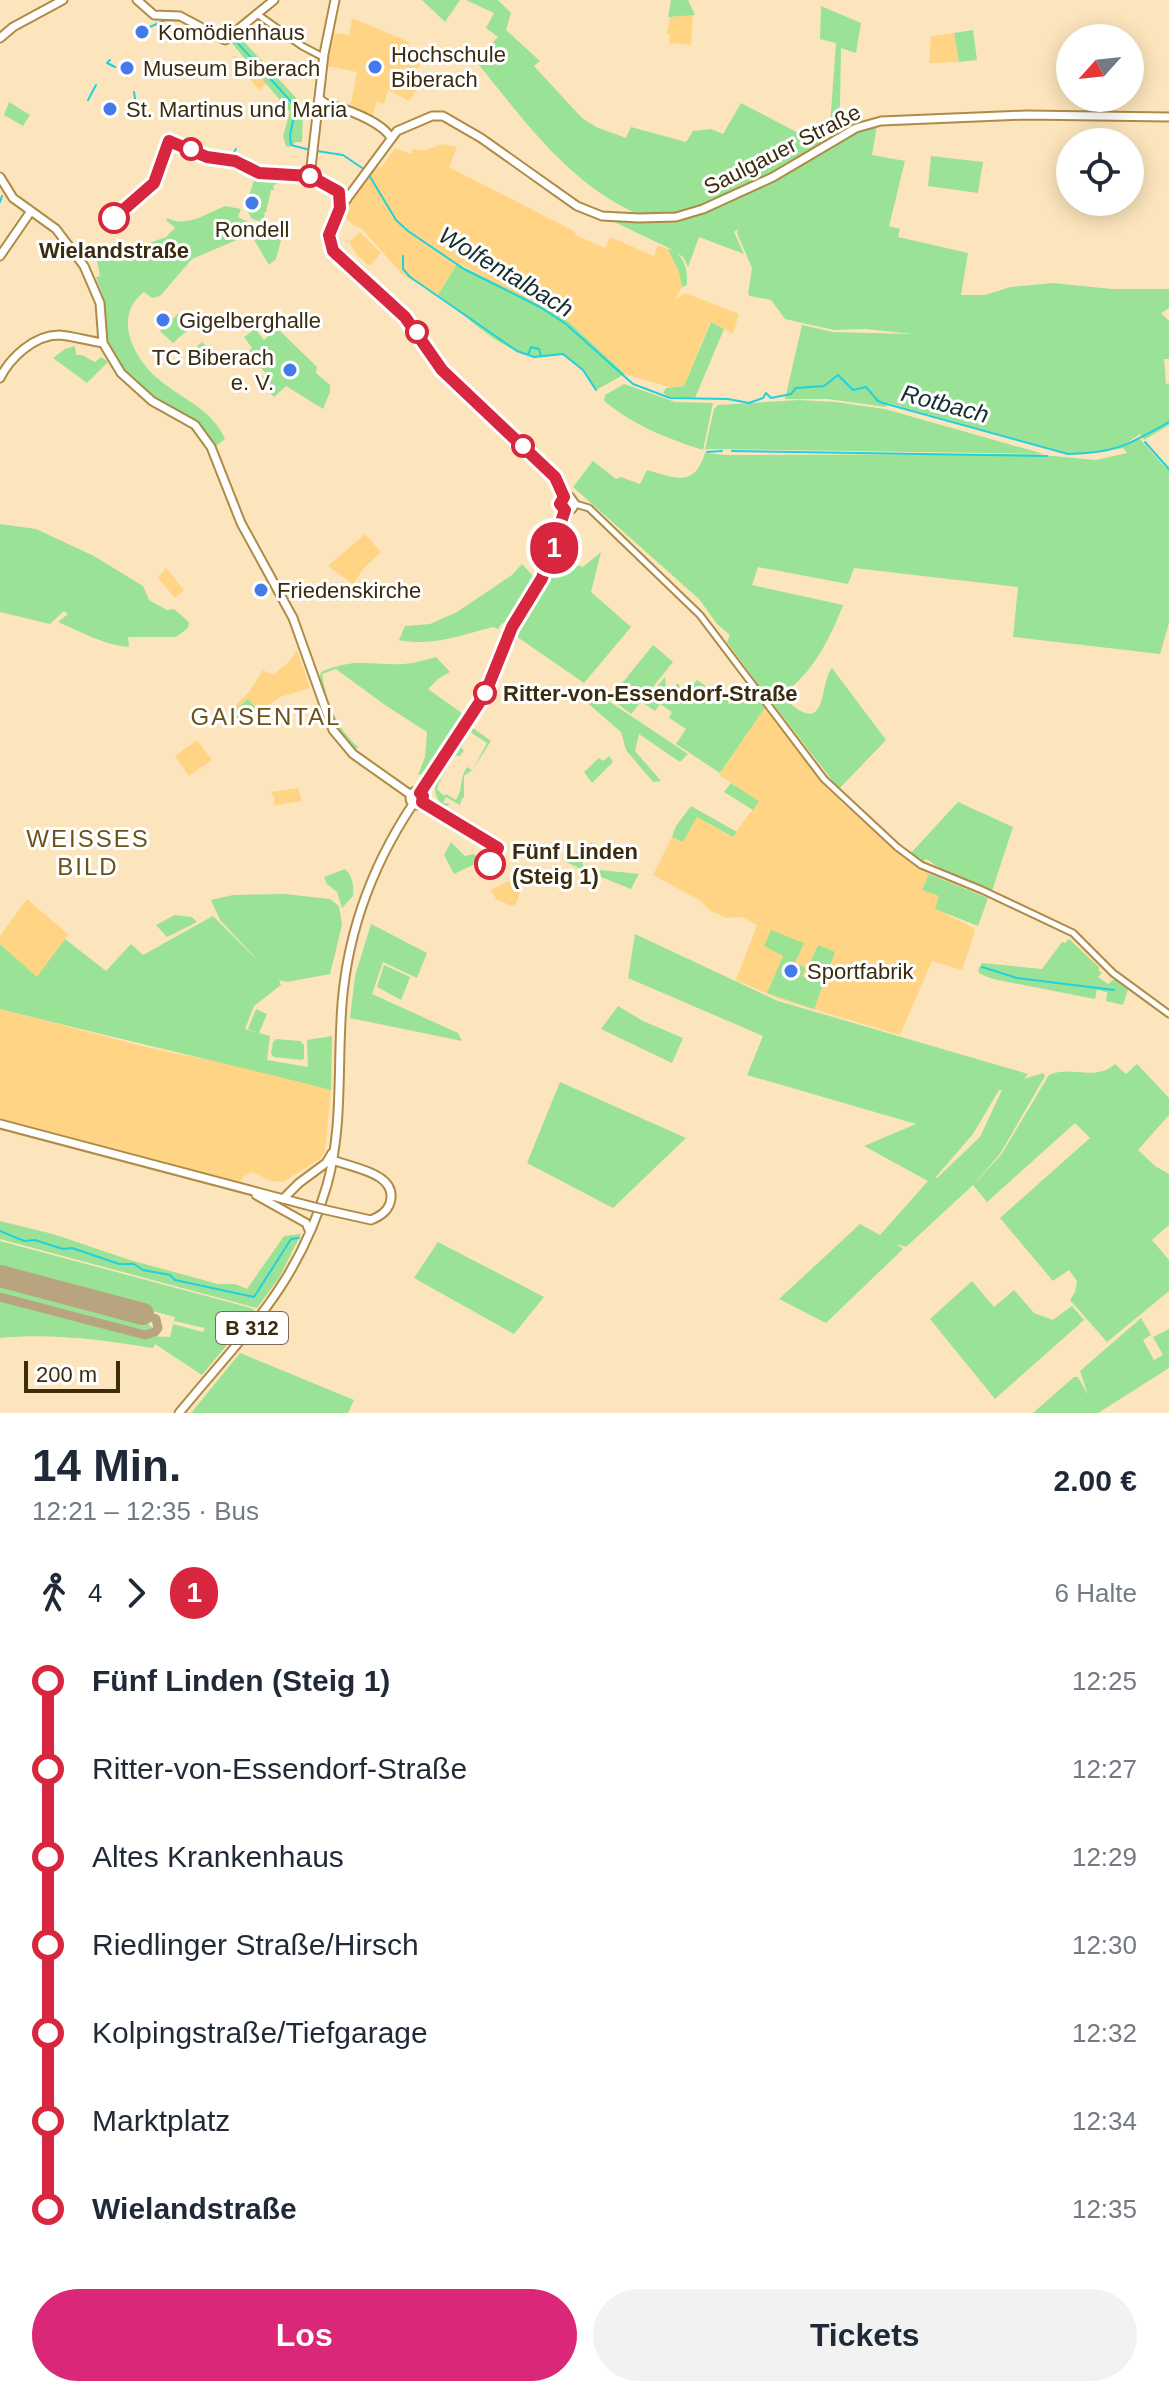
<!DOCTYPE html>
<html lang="de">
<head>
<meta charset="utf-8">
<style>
	:root { --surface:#fff; --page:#f2f2f3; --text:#1f2937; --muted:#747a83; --accent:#db2777 }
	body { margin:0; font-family:Arial,sans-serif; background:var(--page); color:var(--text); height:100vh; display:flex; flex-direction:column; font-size:30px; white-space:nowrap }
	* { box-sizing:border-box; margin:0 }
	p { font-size:26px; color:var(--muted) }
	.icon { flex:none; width:44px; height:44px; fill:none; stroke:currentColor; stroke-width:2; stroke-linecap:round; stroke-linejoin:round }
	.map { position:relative; height:1413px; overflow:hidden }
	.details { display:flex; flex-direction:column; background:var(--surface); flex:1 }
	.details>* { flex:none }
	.badge { padding:0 16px; border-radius:26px; font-size:28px; line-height:52px }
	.needle { width:52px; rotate:243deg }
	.controls { position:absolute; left:1056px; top:24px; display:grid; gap:16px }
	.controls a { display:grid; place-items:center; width:88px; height:88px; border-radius:50%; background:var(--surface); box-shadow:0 4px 20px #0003; font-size:40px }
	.scale { position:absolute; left:24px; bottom:20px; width:96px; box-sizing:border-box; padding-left:8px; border:4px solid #3b2c0e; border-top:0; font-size:22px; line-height:28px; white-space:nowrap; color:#3b2c0e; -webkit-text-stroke:6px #fff; paint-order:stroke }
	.map>.badge { position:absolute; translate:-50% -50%; box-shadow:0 0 0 4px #fff }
	.legs { display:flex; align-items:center; gap:12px; height:88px; padding:0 32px; font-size:26px }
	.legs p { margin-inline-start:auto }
	.overview { display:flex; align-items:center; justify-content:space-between; height:136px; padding:0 32px }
	h1 { font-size:44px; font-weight:600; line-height:60px }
	.button { display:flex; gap:16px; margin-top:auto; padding:16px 32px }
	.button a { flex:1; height:92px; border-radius:48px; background:var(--accent); color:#fff; font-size:32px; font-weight:600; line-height:92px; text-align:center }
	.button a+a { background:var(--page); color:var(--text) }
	ul { padding:0 32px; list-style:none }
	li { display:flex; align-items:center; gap:28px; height:88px; font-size:30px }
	li i { display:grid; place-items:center; width:12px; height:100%; margin:0 10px; background:currentColor }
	li i::after { content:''; width:20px; height:20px; margin:-10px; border:6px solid; border-radius:50%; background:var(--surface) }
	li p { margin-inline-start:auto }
	li:first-child i { background:linear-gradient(#0000 50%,currentColor 0) }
	li:last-child i { background:linear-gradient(currentColor 50%,#0000 0) }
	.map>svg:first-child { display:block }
	.built { fill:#ffd585 }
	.green { fill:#9ae296; fill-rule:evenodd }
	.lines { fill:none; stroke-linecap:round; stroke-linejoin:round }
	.stream { stroke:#22d1de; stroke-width:2 }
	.taxiway { stroke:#b8a47e; stroke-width:9 }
	.runway { stroke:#b8a47e; stroke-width:22 }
	.minor-casing { stroke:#af8c45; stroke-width:9 }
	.major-casing { stroke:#af8c45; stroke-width:11 }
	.minor { stroke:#fff; stroke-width:5 }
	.major { stroke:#fff; stroke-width:7 }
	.major-bridge-casing { stroke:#af8c45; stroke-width:11; stroke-linecap:butt }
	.major-bridge { stroke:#fff; stroke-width:7 }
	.line-1-casing { stroke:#fff; stroke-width:18 }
	.line-1 { stroke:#d7263d; stroke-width:12 }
	.poi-dot { fill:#4379e9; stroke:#fff; stroke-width:3 }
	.stop-1-dot { fill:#fff; stroke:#d7263d; stroke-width:4 }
	.labels { text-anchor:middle; stroke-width:6; stroke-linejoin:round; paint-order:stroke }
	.shield { fill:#fff; stroke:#766b56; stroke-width:2 }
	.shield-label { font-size:20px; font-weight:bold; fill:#3b2c0e }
	.poi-label { font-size:22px; fill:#3b2c0e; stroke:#fff; text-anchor:start }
	.street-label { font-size:22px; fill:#3b2c0e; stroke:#fff }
	.stop-label { font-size:22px; font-weight:bold; fill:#3b2c0e; stroke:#fff; text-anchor:start }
	.water-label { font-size:24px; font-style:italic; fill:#152e31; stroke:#fff }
	.neighbourhood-label { font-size:24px; letter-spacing:2px; fill:#6c531b; stroke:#fff }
</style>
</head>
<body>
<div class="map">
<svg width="1169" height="1413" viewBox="0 0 1169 1413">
	<rect width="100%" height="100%" fill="#fce5bc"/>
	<path class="built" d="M693 15 691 45 669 43 670 35 667 34 670 17Z
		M352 18 409 42 404 53 422 61 414 75 421 83 409 101 388 90 384 104 377 102 372 117 350 108 357 72 326 66 330 32 349 35Z
		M954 33 959 62 929 63 931 36Z
		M235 55 241 61 244 59 266 84 259 90 232 58Z
		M443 144 457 147 449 167 574 231 576 235 605 248 610 237 654 256 658 245 668 249 679 272 682 287 675 299 685 293 739 314 733 334 710 322 684 386 669 387 625 374 568 322 464 266 457 264 438 295 403 275 361 228 354 226 341 213 375 165 381 168 395 148 411 154 413 149 422 151Z
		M360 232 381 253 370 266 357 255 349 242Z
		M365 534 381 552 363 569 353 584 328 566Z
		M166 568 184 590 175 598 158 578Z
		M297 650 310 688 280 697 240 725 229 712 249 692 263 670 273 675 288 663Z
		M766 706 824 786 895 851 929 874 922 890 940 896 936 909 974 928 975 932 962 970 932 961 900 1035 779 999 736 980 757 925 742 917 727 918 709 910 701 901 653 875 672 837 683 842 697 817 732 837 759 801 719 775Z
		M197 740 212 760 189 776 175 756Z
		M298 788 302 801 273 806 275 799 271 792Z
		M513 879 518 882 520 892 516 904 512 906 496 899 491 890Z
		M27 899 68 934 38 978 0 944V936Z
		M0 1009 150 1048 247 1068 331 1090 325 1151 320 1159 283 1182 271 1181 252 1172 243 1177 239 1187 0 1123Z"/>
	<path class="green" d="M422 0H460L445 22Z
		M466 0H498L511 13 506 30 540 61 534 66 582 118 596 127 626 138 631 127 686 142 693 131 711 129 723 134 741 103 810 139 816 138 822 142 768 178 703 207 663 218C709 219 786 172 825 146L830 149 829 145 866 127 877 125 872 155 905 161 889 226 900 229 898 237 968 253 961 295H985L1010 287 1053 283 1112 289H1169V308L1161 313 1169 321V359H1164L1166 384 1169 383V425L1144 440 1140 434 1122 446 1139 438 1166 468H1169V623L1160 654 1013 637 1018 587 854 568 848 584 758 567 752 585 843 605C830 639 812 674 782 695 789 701 795 709 803 712 826 723 821 680 832 668L886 740 839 789 770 700 774 698 763 691 727 642 730 635 717 624 699 599 573 487 593 461 616 479 621 477 640 484 647 470C676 478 694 488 705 453L726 455 1031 454 1096 460 1127 453 1123 448 1097 453 1068 454 888 403 886 407 828 399H785L802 325 833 332 913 334 865 329 834 330 785 319 771 300 750 296 748 294 752 268 737 233 738 229 734 232 744 254 699 237 688 267 683 257 677 253C687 263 687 272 687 285L682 287 679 272 668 249 673 250 608 219 645 217C571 188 524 120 475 60L498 37 486 28 494 13Z
		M671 0H688L695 15 668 17Z
		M821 6 861 23 856 53 841 48 840 105 834 131 830 125 836 43 820 39Z
		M973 30 977 60 959 62 954 33Z
		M238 35 297 99 303 114 302 142H296L289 147 286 146 283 136 290 112 230 41Z
		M9 102 30 115 23 126 4 115Z
		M931 156 983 162 978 193 928 186Z
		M256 175 270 180H283L273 186 274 190H271L266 212 263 213 265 214 262 222 252 219 245 207Z
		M225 206 241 209 238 217 269 233 282 236 276 259 269 265 253 238 246 236 192 259 160 296 152 298 144 292C113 316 132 355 156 377 179 398 212 408 225 439L216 446 197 422 153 396 123 370 107 343 104 299 96 277 100 276 97 260 117 240 127 251 166 237 175 228 166 220 167 218C187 228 205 214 225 206Z
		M457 264 521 295 569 322 625 374 596 390 583 370 563 354C553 355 542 359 532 356 500 350 464 314 438 295Z
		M178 314 191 327 173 343 160 331Z
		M711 322 724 329 695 398 670 397 663 393 666 388 684 386Z
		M277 328 317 367 316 373 330 385V392L323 409 286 386 274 397 259 381 266 374 249 352 252 348 244 337 255 329 264 340Z
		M202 342 215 356 203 368 189 354Z
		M75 346 76 355H82L95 362 101 357 108 362 87 383 53 358 65 349Z
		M624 384 675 402 713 403 703 450C666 438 635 426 604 401L605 395Z
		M799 400 835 402 885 409 1044 454 705 449 714 409 718 405Z
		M0 524 36 529 94 556 143 586 149 600 167 610 174 609 189 622 188 628 176 637H128L129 647C104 645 81 632 58 622L68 614 64 611 50 624 0 612Z
		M601 552 591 592 631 627 584 683 513 634 539 593 554 557 583 567Z
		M522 564 537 580 519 613 509 625 502 623 498 629 493 627C462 635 430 647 399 640L405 626 430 624 457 612 512 575Z
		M653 645 673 662 631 714 610 698Z
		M436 657 450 672 438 679 428 689 466 716 425 773 418 775 425 757 427 732 385 705 336 669 322 674C327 703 336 727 358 747L356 750C333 730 327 705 320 676L321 672C356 657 370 666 404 664 415 663 425 660 436 657Z
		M665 677 667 702 678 698 676 684H679L680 690 690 688 697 680 728 701 729 705 749 684 766 706 720 773 676 744 686 729 669 718 672 712 660 704 655 711 643 703Z
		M595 691 598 694 596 702 598 705 604 698 688 754 680 762 639 734 635 751 661 781 653 782 626 750 621 732 583 699Z
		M248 699 256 708 240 721 232 712Z
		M470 726 491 741 473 769 487 743 470 732 461 748 464 750 460 756 452 755Z
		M609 756 613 762 592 783 584 772 599 758 603 761Z
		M449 760 451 762 440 780 442 781 439 782 437 789 444 796 446 794 456 800C463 789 459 779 467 767L472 770 464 776V798H462L460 805 446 797 443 803 450 804 445 807C427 793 437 776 449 760Z
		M731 783 759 801 753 810 724 792Z
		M958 802 1013 827 992 891 955 878 926 859 922 862 911 853Z
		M691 806 737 832 733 837 697 817 683 842 672 837 676 826Z
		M451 842 465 856 473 854 483 860 454 874 444 855Z
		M592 842 582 861 585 871 564 861Z
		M345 869C353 876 354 887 353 896L342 908 337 892 327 884 324 877Z
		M601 870 639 874 631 889 591 873Z
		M929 874 988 898 978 926 935 909 939 896 922 890Z
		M285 894 330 899 339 906 342 925 330 974 287 982 279 980 281 985 254 1006 245 1029 270 1036 267 1060 308 1067 307 1040 332 1036 331 1090C221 1062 110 1037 0 1009V944L37 977 65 939 106 971 131 944 143 955 213 916 262 965 220 920 211 900 233 895Z
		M175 915 192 917 197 922 167 937 156 925Z
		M371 924 427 953 417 978 383 962 372 994 458 1033 462 1041 350 1018 355 976Z
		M771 930 804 943 795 963 806 968 802 976 808 979 818 965 811 961 818 945 835 952 814 1009 767 993 783 956 764 946Z
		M635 934 778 1001 1028 1074 1024 1079 1043 1073 1045 1076 1000 1154 972 1186 906 1247 897 1244 903 1249 826 1323 779 1299 860 1224 880 1235 928 1181 864 1146 916 1124 747 1075 763 1036 628 978ZM999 1090H1002L980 1137 937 1178H935L973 1134Z
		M1069 939 1100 968 1098 970 1102 973 1098 977 1108 984 1114 979 1128 989 1123 1005 1106 1001 1107 992 1097 990 1095 999 993 979 980 974 978 970 982 963 1042 969 1062 942 1065 943Z
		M384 965 410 977 401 1000 377 987Z
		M618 1006 643 1021 683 1038 672 1063 601 1029Z
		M256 1009 267 1014 259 1033 248 1029Z
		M276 1039 300 1041 304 1045V1058L302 1060 274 1057 271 1054 273 1042Z
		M1115 1064 1126 1074 1137 1064 1169 1098V1115L1138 1150 1155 1166 1169 1174V1225L1152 1240 1169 1260V1291L1107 1342 1070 1300 1075 1292 1077 1281 1069 1270 1053 1281 1000 1218 1090 1138 1075 1123 987 1202 973 1185 1001 1155 1049 1075C1071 1065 1095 1082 1115 1064Z
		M560 1082 686 1138 613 1208 527 1163Z
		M0 1221 53 1234 130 1260 218 1284H235L247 1289 284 1236 301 1234 279 1278 257 1308 0 1239Z
		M0 1241 251 1308 255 1311 202 1375 155 1344 153 1348C101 1340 53 1333 0 1338V1282L51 1295 50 1301 52 1296 79 1302 83 1307 88 1304 143 1320 153 1328 147 1333 148 1336 170 1337 173 1324 203 1332 205 1328 174 1321 175 1317 55 1285 56 1281 54 1285 0 1270Z
		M438 1242 544 1297 514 1334 414 1278Z
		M972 1281 994 1307 1014 1290 1034 1313 1053 1320 1072 1306 1084 1320 995 1399 930 1319Z
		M1141 1318 1151 1335 1143 1340 1154 1360 1163 1355 1153 1337 1169 1329V1368L1098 1413H1033L1074 1377H1078L1088 1395 1080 1371Z
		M240 1353 354 1400 348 1413H191Z"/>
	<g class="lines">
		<path class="stream" d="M145 29 166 20 182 21
			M234 39 296 107 290 135 291 145 310 150
			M110 60 107 63 115 67
			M121 71 127 77
			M134 92 136 105
			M88 100 96 85
			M317 151 343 155 365 170
			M226 157H231L236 149
			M369 175 396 220 408 231 464 269 540 307 566 324 633 384 670 398 728 399 749 403 763 398 766 393 771 398 791 394 796 388 824 386 838 375 853 390 866 387 878 401 883 403 1068 454C1116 453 1128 445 1169 422
			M0 202 2 196
			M403 256V269L410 277 517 351 534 357 563 354 583 370 596 390
			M528 355 531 347 539 349 541 356
			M1145 442 1169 469
			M732 451 1047 456
			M707 452 722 451
			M982 967 1017 978 1114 990
			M0 1231 24 1241 35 1240 63 1249 72 1248 119 1264H134L143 1270 170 1275 175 1280 254 1297 291 1239 299 1238"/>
		<path class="taxiway" d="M0 1297 145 1335 155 1332 158 1328 156 1319 143 1314"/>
		<path class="runway" d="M0 1276 143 1314"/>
		<defs>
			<path id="minor" d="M257 14 302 46 323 57
				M575 504 589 508 700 615 824 779 897 847 921 865 982 890 1073 933 1113 973 1169 1014"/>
			<path id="major" d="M137 0 154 15 180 16 225 40 274 0
				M335 0 324 54 310 176 329 185 347 199
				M0 38 13 27 63 0
				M320 99C327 107 335 105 344 109 358 114 384 125 391 138
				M0 177 13 198 56 229 84 266 100 303 103 343 121 373 152 401 195 425 211 447 241 523 293 618 333 730 353 754 411 795
				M0 256 31 211
				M0 378C10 358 34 335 59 335 73 336 88 341 103 343
				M564 497H570L575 504 572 509 565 510
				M410 798a7 7 0 1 1 14 0a7 7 0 1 1-14 0Z
				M420 793 485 694 512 627 542 578 565 510 560 504 564 497 548 468 448 376 405 317 331 248 329 231 340 208 397 131 432 116H443L481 138 577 206 602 216 639 218 676 217 703 209 773 177 856 128 881 121 1026 115 1169 117
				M0 1124 310 1206
				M256 1195 306 1223 310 1232
				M283 1199 299 1183 326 1163 332 1153
				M326 1210 371 1220C380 1216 387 1212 390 1203 399 1173 352 1168 333 1160
				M179 1413C243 1335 298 1286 327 1185 342 1131 338 1077 341 1021 344 942 369 870 413 804"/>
		</defs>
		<use href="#minor" class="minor-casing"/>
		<use href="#major" class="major-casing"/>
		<use href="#minor" class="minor"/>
		<use href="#major" class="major"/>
		<defs>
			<path id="major-bridge" d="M310 1206 326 1210"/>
		</defs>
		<use href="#major-bridge" class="major-bridge-casing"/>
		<use href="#major-bridge" class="major-bridge"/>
	</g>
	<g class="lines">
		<defs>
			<path id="line-1" d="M114 218 154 183 169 141 207 157 235 161 259 173 310 176 339 192 340 208 329 235 333 251 405 317 442 370 555 477 564 497 560 504 565 510 542 578 512 627 485 694 420 793 423 796 422 802 498 848 490 864"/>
		</defs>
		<use href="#line-1" class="line-1-casing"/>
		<use href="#line-1" class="line-1"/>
	</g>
	<g class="poi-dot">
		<circle cx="142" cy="32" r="8"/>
		<circle cx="375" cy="67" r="8"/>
		<circle cx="127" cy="68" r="8"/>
		<circle cx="110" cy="109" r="8"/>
		<circle cx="252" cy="203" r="8"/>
		<circle cx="163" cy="320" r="8"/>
		<circle cx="290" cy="370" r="8"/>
		<circle cx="261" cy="590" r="8"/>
		<circle cx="791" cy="971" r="8"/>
	</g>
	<g class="stop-1-dot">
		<circle cx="191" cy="149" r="10"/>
		<circle cx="310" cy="176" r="10"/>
		<circle cx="114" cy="218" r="14"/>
		<circle cx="417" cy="332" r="10"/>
		<circle cx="523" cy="446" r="10"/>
		<circle cx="485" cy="693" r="10"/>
		<circle cx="490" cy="864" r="14"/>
	</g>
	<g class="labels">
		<rect class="shield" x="216" y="1312" width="72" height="32" rx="6"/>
		<g class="shield-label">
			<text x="252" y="1335">B 312</text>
		</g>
		<g class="poi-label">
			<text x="158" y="40">Komödienhaus</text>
			<text x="391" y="62">Hochschule<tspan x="391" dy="25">Biberach</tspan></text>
			<text x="143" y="76">Museum Biberach</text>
			<text x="126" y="117">St. Martinus und Maria</text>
			<text x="252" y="237" text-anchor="middle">Rondell</text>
			<text x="179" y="328">Gigelberghalle</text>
			<text x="274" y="365" text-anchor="end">TC Biberach<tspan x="274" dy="25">e. V.</tspan></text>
			<text x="277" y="598">Friedenskirche</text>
			<text x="807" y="979">Sportfabrik</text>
		</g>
		<g class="street-label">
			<text transform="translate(782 149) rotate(-27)" y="8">Saulgauer Straße</text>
		</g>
		<g class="stop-label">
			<text x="114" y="258" text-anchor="middle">Wielandstraße</text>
			<text x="503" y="701">Ritter-von-Essendorf-Straße</text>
			<text x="512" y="859">Fünf Linden<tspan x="512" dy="25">(Steig 1)</tspan></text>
		</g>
		<g class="water-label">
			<text transform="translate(506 272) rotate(31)" y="8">Wolfentalbach</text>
			<text transform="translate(945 404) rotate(15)" y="8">Rotbach</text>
		</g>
		<g class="neighbourhood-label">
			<text x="266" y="725">GAISENTAL</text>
			<text x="88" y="847">WEISSES<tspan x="88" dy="28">BILD</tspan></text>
		</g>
	</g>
</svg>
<div class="controls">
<a><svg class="needle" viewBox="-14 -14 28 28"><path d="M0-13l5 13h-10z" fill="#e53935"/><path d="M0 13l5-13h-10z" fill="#747a83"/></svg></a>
<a><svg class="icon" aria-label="locate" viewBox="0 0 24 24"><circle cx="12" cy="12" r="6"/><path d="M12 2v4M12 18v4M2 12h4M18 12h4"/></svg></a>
</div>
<div class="scale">200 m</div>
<b class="badge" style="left:554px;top:548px;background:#d7263d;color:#fff">1</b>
</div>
<section class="details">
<div class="overview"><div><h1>14 Min.</h1><p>12:21 – 12:35 · Bus</p></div><b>2.00 €</b></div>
<div class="legs"><svg class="icon" aria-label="walk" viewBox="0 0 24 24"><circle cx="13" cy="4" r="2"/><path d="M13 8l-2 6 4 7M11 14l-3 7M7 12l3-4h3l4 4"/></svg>4<svg class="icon" aria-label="forward" viewBox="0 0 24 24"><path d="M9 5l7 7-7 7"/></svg><b class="badge" style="background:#d7263d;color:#fff">1</b><p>6 Halte</p></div>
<ul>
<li><i style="color:#d7263d"></i><b>Fünf Linden (Steig 1)</b><p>12:25</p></li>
<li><i style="color:#d7263d"></i><span>Ritter-von-Essendorf-Straße</span><p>12:27</p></li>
<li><i style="color:#d7263d"></i><span>Altes Krankenhaus</span><p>12:29</p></li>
<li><i style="color:#d7263d"></i><span>Riedlinger Straße/Hirsch</span><p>12:30</p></li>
<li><i style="color:#d7263d"></i><span>Kolpingstraße/Tiefgarage</span><p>12:32</p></li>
<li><i style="color:#d7263d"></i><span>Marktplatz</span><p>12:34</p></li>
<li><i style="color:#d7263d"></i><b>Wielandstraße</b><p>12:35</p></li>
</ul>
<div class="button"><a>Los</a><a>Tickets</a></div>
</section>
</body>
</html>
